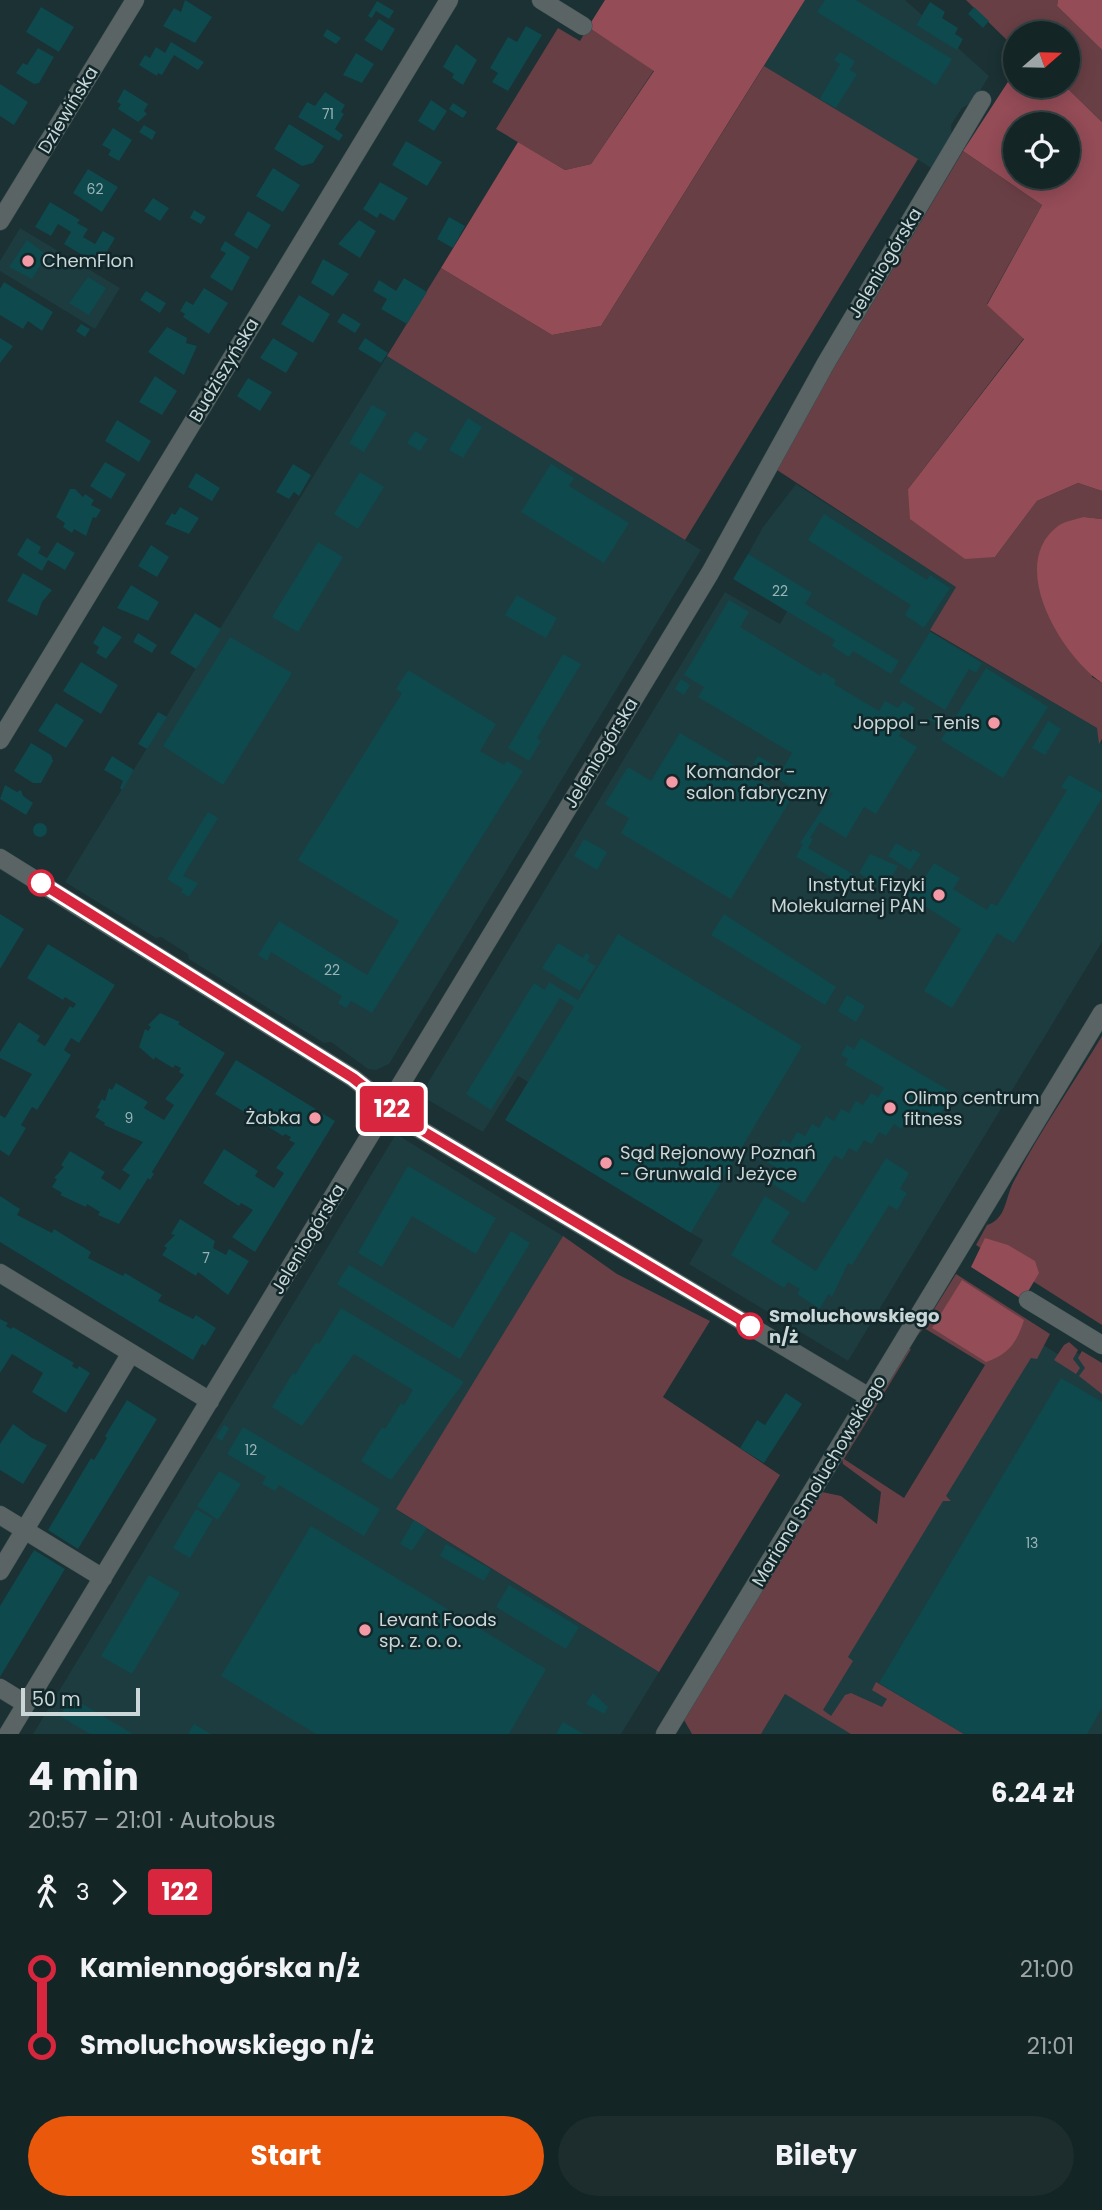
<!DOCTYPE html>
<html lang="pl">
<head>
<meta charset="utf-8">
<style>
	:root { --surface:#142526; --page:#1d2d2e; --text:#f1f3f6; --muted:#9da5a7; --line:#334243; --accent:#ea580c }
	body { margin:0; font-family:Poppins,sans-serif; background:var(--page); color:var(--text); height:100vh; display:flex; flex-direction:column; font-size:26px; white-space:nowrap }
	* { box-sizing:border-box; margin:0 }
	p { font-size:23px; color:var(--muted) }
	.icon { flex:none; width:38px; height:38px; fill:none; stroke:currentColor; stroke-width:2; stroke-linecap:round; stroke-linejoin:round }
	.map { position:relative; height:1734px; overflow:hidden }
	.details { display:flex; flex-direction:column; background:var(--surface); flex:1 }
	.details>* { flex:none }
	.badge { padding:0 14px; border-radius:5px; font-size:24px; line-height:46px }
	.needle { width:46px; rotate:70deg }
	.tools { position:absolute; left:1003px; top:21px; display:grid; gap:14px }
	.tools a { display:grid; place-items:center; width:77px; height:77px; border-radius:50%; background:var(--surface); box-shadow:0 4px 18px #0003,0 0 0 2px var(--line); font-size:35px }
	.scale { position:absolute; left:21px; bottom:18px; width:119px; box-sizing:border-box; padding-left:7px; border:4px solid #cad6d8; border-top:0; font-size:19px; line-height:24px; white-space:nowrap; color:#cad6d8; -webkit-text-stroke:5px #112729; paint-order:stroke }
	.map>.badge { position:absolute; translate:-50% -50%; box-shadow:0 0 0 4px #fff }
	.legs { display:flex; align-items:center; gap:10px; height:77px; padding:0 28px; font-size:23px }
	.legs p { margin-inline-start:auto }
	.head { display:flex; align-items:center; justify-content:space-between; height:119px; padding:0 28px }
	h1 { font-size:38px; font-weight:700; line-height:52px }
	.cta { display:flex; gap:14px; margin-top:auto; padding:14px 28px }
	.cta a { flex:1; height:80px; border-radius:42px; background:var(--accent); color:#fff; font-size:28px; font-weight:700; line-height:80px; text-align:center }
	.cta a+a { background:var(--page); color:var(--text) }
	ul { padding:0 28px; list-style:none }
	li { display:flex; align-items:center; gap:24px; height:77px; font-size:26px }
	li i { display:grid; place-items:center; width:10px; height:100%; margin:0 9px; background:currentColor }
	li i::after { content:''; width:18px; height:18px; margin:-9px; border:5px solid; border-radius:50%; background:var(--surface) }
	li p { margin-inline-start:auto }
	li:first-child i { background:linear-gradient(#0000 50%,currentColor 0) }
	li:last-child i { background:linear-gradient(currentColor 50%,#0000 0) }
	.map>svg:first-child { display:block }
	.built { fill:#1d3c3f }
	.green { fill:#683f45 }
	.forest { fill:#944c57; fill-rule:evenodd }
	.building { fill:#0e494e }
	.lines { fill:none; stroke-linecap:round; stroke-linejoin:round }
	.minor-casing { stroke:#3a4f51; stroke-width:19 }
	.minor { stroke:#5a6465; stroke-width:18 }
	.line-1-casing { stroke:#fff; stroke-width:16 }
	.line-1 { stroke:#d7263d; stroke-width:10 }
	.poi-dot { fill:#f49aa6; stroke:#112729; stroke-width:2.5 }
	.stop-1-dot { fill:#fff; stroke:#d7263d; stroke-width:3.5 }
	.labels { text-anchor:middle; stroke-width:5; stroke-linejoin:round; paint-order:stroke }
	.number-label { font-size:14px; fill:#9bb3b6 }
	.street-label { font-size:18px; fill:#cad6d8; stroke:#112729 }
	.poi-label { font-size:18px; fill:#cad6d8; stroke:#112729; text-anchor:start }
	.stop-label { font-size:18px; font-weight:bold; fill:#cad6d8; stroke:#112729; text-anchor:start }
</style>
</head>
<body>
<div class="map">
<svg width="1102" height="1734" viewBox="0 0 1102 1734">
	<rect width="100%" height="100%" fill="#1b3133"/>
	<path class="built" d="M805 0H905L922 15 916 25 958 48 989 76 973 102 962 108 951 125 952 138 933 169 764 66Z
		M20 228 120 288 95 329 0 271V261Z
		M387 356 701 550 389 1064 376 1070 368 1069 331 1042 324 1043 189 959 188 954 161 937 156 938 65 882Z
		M796 484 957 587 930 631 1097 728 1102 746V942L848 1361 689 1264 703 1240 691 1233 707 1206 521 1094 528 1082 518 1076 483 1132 428 1100 426 1086 725 592 780 624 787 611 748 554 763 527Z
		M396 1134 563 1236 397 1510 659 1672 621 1734H33Z
		M1037 1341 1064 1358 1076 1352 1102 1368V1734H761L785 1694 809 1708Z"/>
	<path class="green" d="M966 0H1058L1057 6 1102 50V122L1065 86H1068V33H1015V48Z
		M588 27 654 70 591 164 565 170 496 129 558 28 580 41Z
		M764 66 918 159 685 540 387 356 441 268 552 335 601 326Z
		M963 151 1042 205 987 304 1024 338 908 489 995 557 1037 501 1078 483 1102 491V519L1084 517 1092 677 1102 683V739L1099 744 1097 728 930 630 956 587 774 468Z
		M1102 1036V1325L976 1245 987 1225C1007 1219 1005 1197 1014 1181 1040 1131 1073 1084 1102 1036Z
		M563 1236 617 1274 710 1321 663 1397 780 1475 659 1672 396 1509Z
		M956 1274 1050 1334 1037 1359 1031 1358 946 1496 951 1501H943L848 1657 853 1661 823 1710 831 1716 845 1695 851 1693 882 1707 887 1699 872 1690 876 1682 964 1734H851L785 1694 761 1734H692L684 1720 822 1492 841 1496 877 1524 881 1492 843 1464 842 1459 908 1349H911L844 1459 904 1498 985 1365 924 1328 918 1335Z
		M1069 1342 1078 1350 1073 1359 1080 1368 1076 1374 1054 1360 1064 1345Z
		M1082 1351 1102 1363V1394L1079 1376 1085 1368 1078 1358Z"/>
	<path class="forest" d="M605 0H805L601 326 552 335 441 268 518 142 565 170 591 164 654 71 588 27Z
		M1058 0H1102V50L1057 6Z
		M1015 71V86H1065L1102 122V491L1078 483 1037 501 995 557 965 559 910 519 908 489 1024 339 987 305 1042 205 963 151ZM1015 124H1068V177H1015Z
		M1084 517 1102 519V683C1062 656 1006 565 1058 526 1065 521 1077 519 1084 517Z
		M985 1238 1008 1245 1035 1261 1039 1273 1023 1300 971 1267Z
		M962 1280 1024 1320C1017 1342 1009 1354 986 1362L932 1328Z"/>
	<path class="building" d="M185 0 212 17 195 43 163 26 174 8 181 12Z
		M825 0H856L952 59 936 85 817 12Z
		M377 1 394 11 389 19 376 11 372 18 368 16Z
		M930 2 945 12 942 18 958 28 955 34 963 39 957 50 916 25Z
		M41 7 74 27 59 52 26 32Z
		M974 7 989 21 983 28 968 14Z
		M379 19 395 29 382 51 364 40Z
		M526 26 542 35 508 91 492 82 498 73 490 68 508 37 517 42Z
		M327 29 341 38 336 44 323 36Z
		M171 42 204 62 198 70 174 55 162 75 158 73 157 76 139 65 145 55 150 58 156 47 165 53Z
		M456 44 477 60 463 85 452 78 454 74 443 67Z
		M38 48 54 57 39 83 34 84 16 73 23 63 27 65Z
		M840 52 855 61 850 70 857 74 836 108 820 99 840 64 834 60Z
		M356 53 374 64 362 83 343 75Z
		M0 84 28 102 14 125 0 116Z
		M124 89 148 104 144 111 147 114 138 122 118 109 121 104 117 102Z
		M325 92 345 105 341 112 344 114 335 129 343 135 339 141 298 117 307 102 315 106Z
		M431 100 447 111 434 131 418 121Z
		M453 103 467 112 463 118 449 109Z
		M289 124 324 146 313 163 302 166 274 149Z
		M144 125 156 132 152 140 139 132Z
		M113 128 132 140 119 161 108 155 111 150 102 145Z
		M406 141 442 162 427 186 392 165Z
		M273 168 300 185 283 212 256 196Z
		M88 169 118 187 102 212 73 193Z
		M380 182 408 198 394 221 380 213 377 218 363 209Z
		M153 198 169 208 160 221 144 211Z
		M50 202 80 220 77 223 88 229 83 237 95 244 103 231 115 238 99 265 64 244 71 232 58 224 51 236 35 227Z
		M194 210 206 217 201 224 190 218Z
		M248 211 271 225 257 249 234 235Z
		M449 217 465 226 453 248 437 239Z
		M359 220 376 231 360 258 338 244Z
		M27 240 47 255 32 279 9 267Z
		M225 241 250 257 232 291 210 277 226 253 220 250Z
		M323 259 349 274 333 296 311 283Z
		M88 277 106 288 89 315 69 303Z
		M404 278 427 292 407 324 381 309 387 299 373 291 379 280 396 291Z
		M4 282 53 312 42 331 28 321 23 329 0 315V289Z
		M204 288 228 303 209 334 183 317 185 314 180 311 186 301 193 305Z
		M146 291 166 303 160 313 140 300Z
		M299 295 330 314 313 343 281 324Z
		M343 313 361 324 355 333 337 322Z
		M81 324 90 329 85 337 76 331Z
		M167 327 187 338 186 343 197 346 184 375 148 352Z
		M0 338 13 346 0 363Z
		M273 338 298 353 286 373 260 358Z
		M365 338 388 353 381 363 358 349Z
		M155 376 177 391 162 415 139 402Z
		M248 378 272 392 260 411 237 396Z
		M372 405 387 413 364 452 349 443Z
		M468 418 482 427 463 458 449 450Z
		M117 420 151 441 139 462 105 441Z
		M415 431 428 439 420 451 407 443Z
		M105 462 126 474 111 499 90 486Z
		M293 464 311 475 299 496 294 492 289 499 276 492Z
		M551 464 574 478 569 486 629 523 604 563 521 512Z
		M360 472 384 487 358 529 334 514Z
		M196 473 220 488 212 501 188 487Z
		M70 489H75L83 497 85 494 94 500 91 505 101 510 96 518 93 517 86 536 74 529 72 533 63 527 65 523 56 517Z
		M180 507 199 518 189 534 165 524 172 513 175 515Z
		M824 514 927 580 930 575 950 588 924 628 905 615 911 605 808 540Z
		M27 538 41 547 38 553 47 558 57 542 75 553 65 570 48 560 42 571 17 555Z
		M318 542 343 557 298 632 272 617Z
		M151 545 169 557 157 577 138 566Z
		M748 554 812 593 805 604 899 661 891 674 853 651 849 657 832 646 835 640 733 579Z
		M23 573 52 590 42 602 37 616 7 601Z
		M131 585 159 602 148 621 117 608Z
		M517 595 557 618 546 638 505 615Z
		M729 600 749 612 740 627 821 676 823 672 836 680 834 684 879 711 885 701 898 708 903 701 915 708 899 736 917 747 876 814 864 807 846 838 820 822 810 838 813 839 808 848 856 876 850 888 796 857 803 844 800 843 833 793 831 792 822 806 753 764 758 756 782 770 792 753 698 697 704 687 684 675Z
		M195 613 221 629 196 669 170 653Z
		M103 626 122 637 106 659 96 653 99 647 93 643Z
		M930 632 982 663 976 673 969 669 945 710 899 682Z
		M138 633 157 645 152 653 133 642Z
		M230 637 292 673 223 785 163 746Z
		M563 654 581 664 537 738 541 741 529 761 508 748Z
		M81 662 118 685 101 714 63 691Z
		M986 668 1048 707 1003 778 941 740Z
		M408 670 496 724 480 751 504 765 507 761 523 771 372 1013 351 1001 346 1008 338 1003 342 996 271 952 267 961 258 955 279 921 367 975 399 921 298 860 402 693 396 689Z
		M681 679 690 685 684 695 675 689Z
		M56 703 84 720 66 748 38 731Z
		M158 712 167 717 147 749 138 744Z
		M933 712 949 721 945 729 929 720Z
		M1048 721 1061 729 1045 755 1032 748Z
		M680 733 791 799 731 899 621 833 629 818 605 804 628 767 651 781Z
		M31 743 51 755 53 761 41 783H33L14 771Z
		M112 756 134 770 122 790 120 788 123 781 104 770Z
		M1069 775 1102 793V798L1014 943 997 933 952 1008 924 991 961 929 904 893 908 887 916 892 934 863 960 878 953 889 987 910 991 903 997 906 1067 790 1061 787Z
		M5 785 17 792 21 790 23 796 33 803 26 815 0 799Z
		M208 812 218 818 183 876 198 883 189 897 181 892 183 889 167 879Z
		M33 830a7 7 0 1 1 14 0a7 7 0 1 1-14 0Z
		M584 839 607 852 597 870 574 856Z
		M896 843 911 852 913 849 921 854 910 870 888 856Z
		M870 854 898 866 885 889 859 873Z
		M0 914 24 929 0 969Z
		M724 914 836 987 825 1005 711 935Z
		M618 934 802 1046 691 1233 505 1120 574 1007 560 998 491 1110 466 1094 534 983 545 990 549 982 578 1000Z
		M558 943 583 958 586 953 590 956 587 961 596 966 580 991 542 968Z
		M48 944 115 985 79 1043 71 1038 64 1050 71 1055 37 1110 32 1107 21 1125 26 1128 9 1156 0 1150V1115L5 1118 32 1074 0 1058V1052L19 1022 40 1036 37 1041 45 1046 70 1006 73 1008 76 1004 65 997 63 1000 27 978Z
		M847 995 865 1006 856 1022 838 1011Z
		M160 1013 180 1022 178 1024 225 1053 152 1172 154 1174 150 1180 148 1178 119 1224 98 1215 100 1212 87 1204 86 1207 60 1195 62 1193 52 1187 57 1179 54 1178 64 1167 61 1165 70 1151 105 1172 101 1178 120 1190 130 1175 122 1170 143 1142 104 1125 105 1123 95 1117 100 1109 97 1108 102 1099 105 1101 109 1088 112 1090 116 1083 148 1102 144 1108 164 1120 174 1105 165 1099 184 1075 179 1072 181 1068 175 1065 173 1068 155 1057 154 1060 139 1047 145 1029 148 1031 151 1027 148 1025Z
		M861 1038 953 1093 938 1118 923 1109 916 1121 908 1117 901 1129 894 1124 886 1136 879 1132 872 1144 864 1140 857 1152 849 1148 842 1160 835 1155 804 1203 769 1182 777 1168 761 1159 768 1148 775 1152 783 1139 790 1144 797 1132 805 1136 812 1124 819 1128 826 1116 834 1121 841 1109 849 1113 856 1101 863 1105 871 1093 878 1097 884 1088 845 1065 848 1059 841 1055 847 1045 854 1049Z
		M236 1060 335 1121 255 1252 232 1237 253 1210 241 1203 239 1206 203 1183 224 1149 258 1171 255 1176 274 1188 284 1173 276 1168 295 1143 289 1140 291 1137 285 1134 283 1136 215 1094Z
		M886 1158 909 1173 900 1189 907 1193 897 1210 889 1205 852 1265 848 1263 832 1297 828 1294 820 1309 797 1294 800 1289 788 1282 784 1288 731 1255 765 1196 790 1212 771 1242 816 1271Z
		M408 1166 496 1218 476 1254 412 1216 382 1267 358 1253Z
		M0 1196 20 1209 17 1215 52 1233 54 1229 91 1252 88 1258 123 1276 125 1273 162 1295 158 1301 193 1319 196 1315 216 1328 205 1346 202 1344 193 1360 0 1242Z
		M180 1219 215 1241 213 1248 226 1255 229 1249 249 1261 228 1295 198 1272 196 1276 162 1255 167 1248 164 1246 175 1235 171 1234Z
		M511 1231 530 1243 460 1359 337 1284 349 1265 453 1328Z
		M341 1308 464 1382 391 1480 361 1461 382 1427 385 1429 401 1403 404 1405 413 1390 354 1354 302 1426 272 1407 293 1373 295 1375 316 1342 319 1344Z
		M0 1319 8 1323 6 1326 11 1329 13 1327 74 1363 72 1366 77 1369 79 1366 90 1373 66 1413 32 1392 43 1373 12 1354 0 1373Z
		M1061 1378 1102 1402V1708L1087 1734H964L879 1683Z
		M786 1393 802 1404 764 1463 740 1448 757 1420 765 1425Z
		M127 1400 157 1419 78 1549 48 1530 91 1458 94 1460 107 1438 105 1436Z
		M13 1424 32 1438 47 1445 23 1484 0 1470V1444Z
		M224 1425 229 1428 222 1441 216 1437Z
		M243 1427 380 1509 364 1536 279 1485 275 1491 262 1484 266 1477 227 1454Z
		M219 1471 241 1484 218 1520 197 1506Z
		M196 1509 213 1519 190 1558 173 1548Z
		M414 1520 427 1528 412 1551 400 1544Z
		M311 1526 546 1669 509 1734H316L221 1676Z
		M446 1544 491 1569 484 1581 440 1556Z
		M34 1550 65 1569 0 1677V1606Z
		M149 1575 180 1593 132 1674 101 1656Z
		M509 1585 579 1627 566 1649 496 1607Z
		M593 1693 608 1707 604 1714 586 1704Z
		M71 1697 133 1734H90L60 1716Z
		M563 1722 584 1734H556Z
		M194 1724 211 1734H188Z"/>
	<g class="lines">
		<defs>
			<path id="minor" d="M541 0 583 26
				M0 221 135 0
				M0 740 449 0
				M0 858 353 1078 411 1124 869 1397
				M0 1273 210 1401
				M1028 1300 1102 1345
				M0 1515 103 1578
				M0 1571 131 1353
				M0 1688 26 1704
				M8 1734 710 573 826 363 982 100
				M665 1734 1102 1013"/>
		</defs>
		<use href="#minor" class="minor-casing"/>
		<use href="#minor" class="minor"/>
	</g>
	<g class="lines">
		<defs>
			<path id="line-1" d="M41 883 353 1078 411 1124 750 1326"/>
		</defs>
		<use href="#line-1" class="line-1-casing"/>
		<use href="#line-1" class="line-1"/>
	</g>
	<g class="poi-dot">
		<circle cx="28" cy="261" r="7"/>
		<circle cx="994" cy="723" r="7"/>
		<circle cx="672" cy="782" r="7"/>
		<circle cx="939" cy="895" r="7"/>
		<circle cx="890" cy="1108" r="7"/>
		<circle cx="315" cy="1118" r="7"/>
		<circle cx="606" cy="1163" r="7"/>
		<circle cx="365" cy="1630" r="7"/>
	</g>
	<g class="stop-1-dot">
		<circle cx="41" cy="883" r="12"/>
		<circle cx="750" cy="1326" r="12"/>
	</g>
	<g class="labels">
		<g class="number-label">
			<text x="328" y="119">71</text>
			<text x="95" y="194">62</text>
			<text x="780" y="596">22</text>
			<text x="332" y="975">22</text>
			<text x="129" y="1123">9</text>
			<text x="206" y="1263">7</text>
			<text x="251" y="1455">12</text>
			<text x="1032" y="1548">13</text>
		</g>
		<g class="street-label">
			<text transform="translate(68 110) rotate(-59)" y="6">Dziewińska</text>
			<text transform="translate(885 263) rotate(-59)" y="6">Jeleniogórska</text>
			<text transform="translate(224 370) rotate(-59)" y="6">Budziszyńska</text>
			<text transform="translate(601 753) rotate(-59)" y="6">Jeleniogórska</text>
			<text transform="translate(308 1239) rotate(-59)" y="6">Jeleniogórska</text>
			<text transform="translate(819 1481) rotate(-59)" y="6">Mariana Smoluchowskiego</text>
		</g>
		<g class="poi-label">
			<text x="42" y="267">ChemFlon</text>
			<text x="980" y="729" text-anchor="end">Joppol - Tenis</text>
			<text x="686" y="778">Komandor -<tspan x="686" dy="21">salon fabryczny</tspan></text>
			<text x="925" y="891" text-anchor="end">Instytut Fizyki<tspan x="925" dy="21">Molekularnej PAN</tspan></text>
			<text x="904" y="1104">Olimp centrum<tspan x="904" dy="21">fitness</tspan></text>
			<text x="301" y="1124" text-anchor="end">Żabka</text>
			<text x="620" y="1159">Sąd Rejonowy Poznań<tspan x="620" dy="21">- Grunwald i Jeżyce</tspan></text>
			<text x="379" y="1626">Levant Foods<tspan x="379" dy="21">sp. z. o. o.</tspan></text>
		</g>
		<g class="stop-label">
			<text x="769" y="1322">Smoluchowskiego<tspan x="769" dy="21">n/ż</tspan></text>
		</g>
	</g>
</svg>
<div class="tools">
<a><svg class="needle" viewBox="-14 -14 28 28"><path d="M0-13l5 13h-10z" fill="#e53935"/><path d="M0 13l5-13h-10z" fill="#9da5a7"/></svg></a>
<a><svg class="icon" aria-label="locate" viewBox="0 0 24 24"><circle cx="12" cy="12" r="6"/><path d="M12 2v4M12 18v4M2 12h4M18 12h4"/></svg></a>
</div>
<div class="scale">50 m</div>
<b class="badge" style="left:392px;top:1109px;background:#d7263d;color:#fff">122</b>
</div>
<section class="details">
<div class="head"><div><h1>4 min</h1><p>20:57 – 21:01 · Autobus</p></div><b>6.24 zł</b></div>
<div class="legs"><svg class="icon" aria-label="walk" viewBox="0 0 24 24"><circle cx="13" cy="4" r="2"/><path d="M13 8l-2 6 4 7M11 14l-3 7M7 12l3-4h3l4 4"/></svg>3<svg class="icon" aria-label="forward" viewBox="0 0 24 24"><path d="M9 5l7 7-7 7"/></svg><b class="badge" style="background:#d7263d;color:#fff">122</b></div>
<ul>
<li><i style="color:#d7263d"></i><b>Kamiennogórska n/ż</b><p>21:00</p></li>
<li><i style="color:#d7263d"></i><b>Smoluchowskiego n/ż</b><p>21:01</p></li>
</ul>
<div class="cta"><a>Start</a><a>Bilety</a></div>
</section>
</body>
</html>
